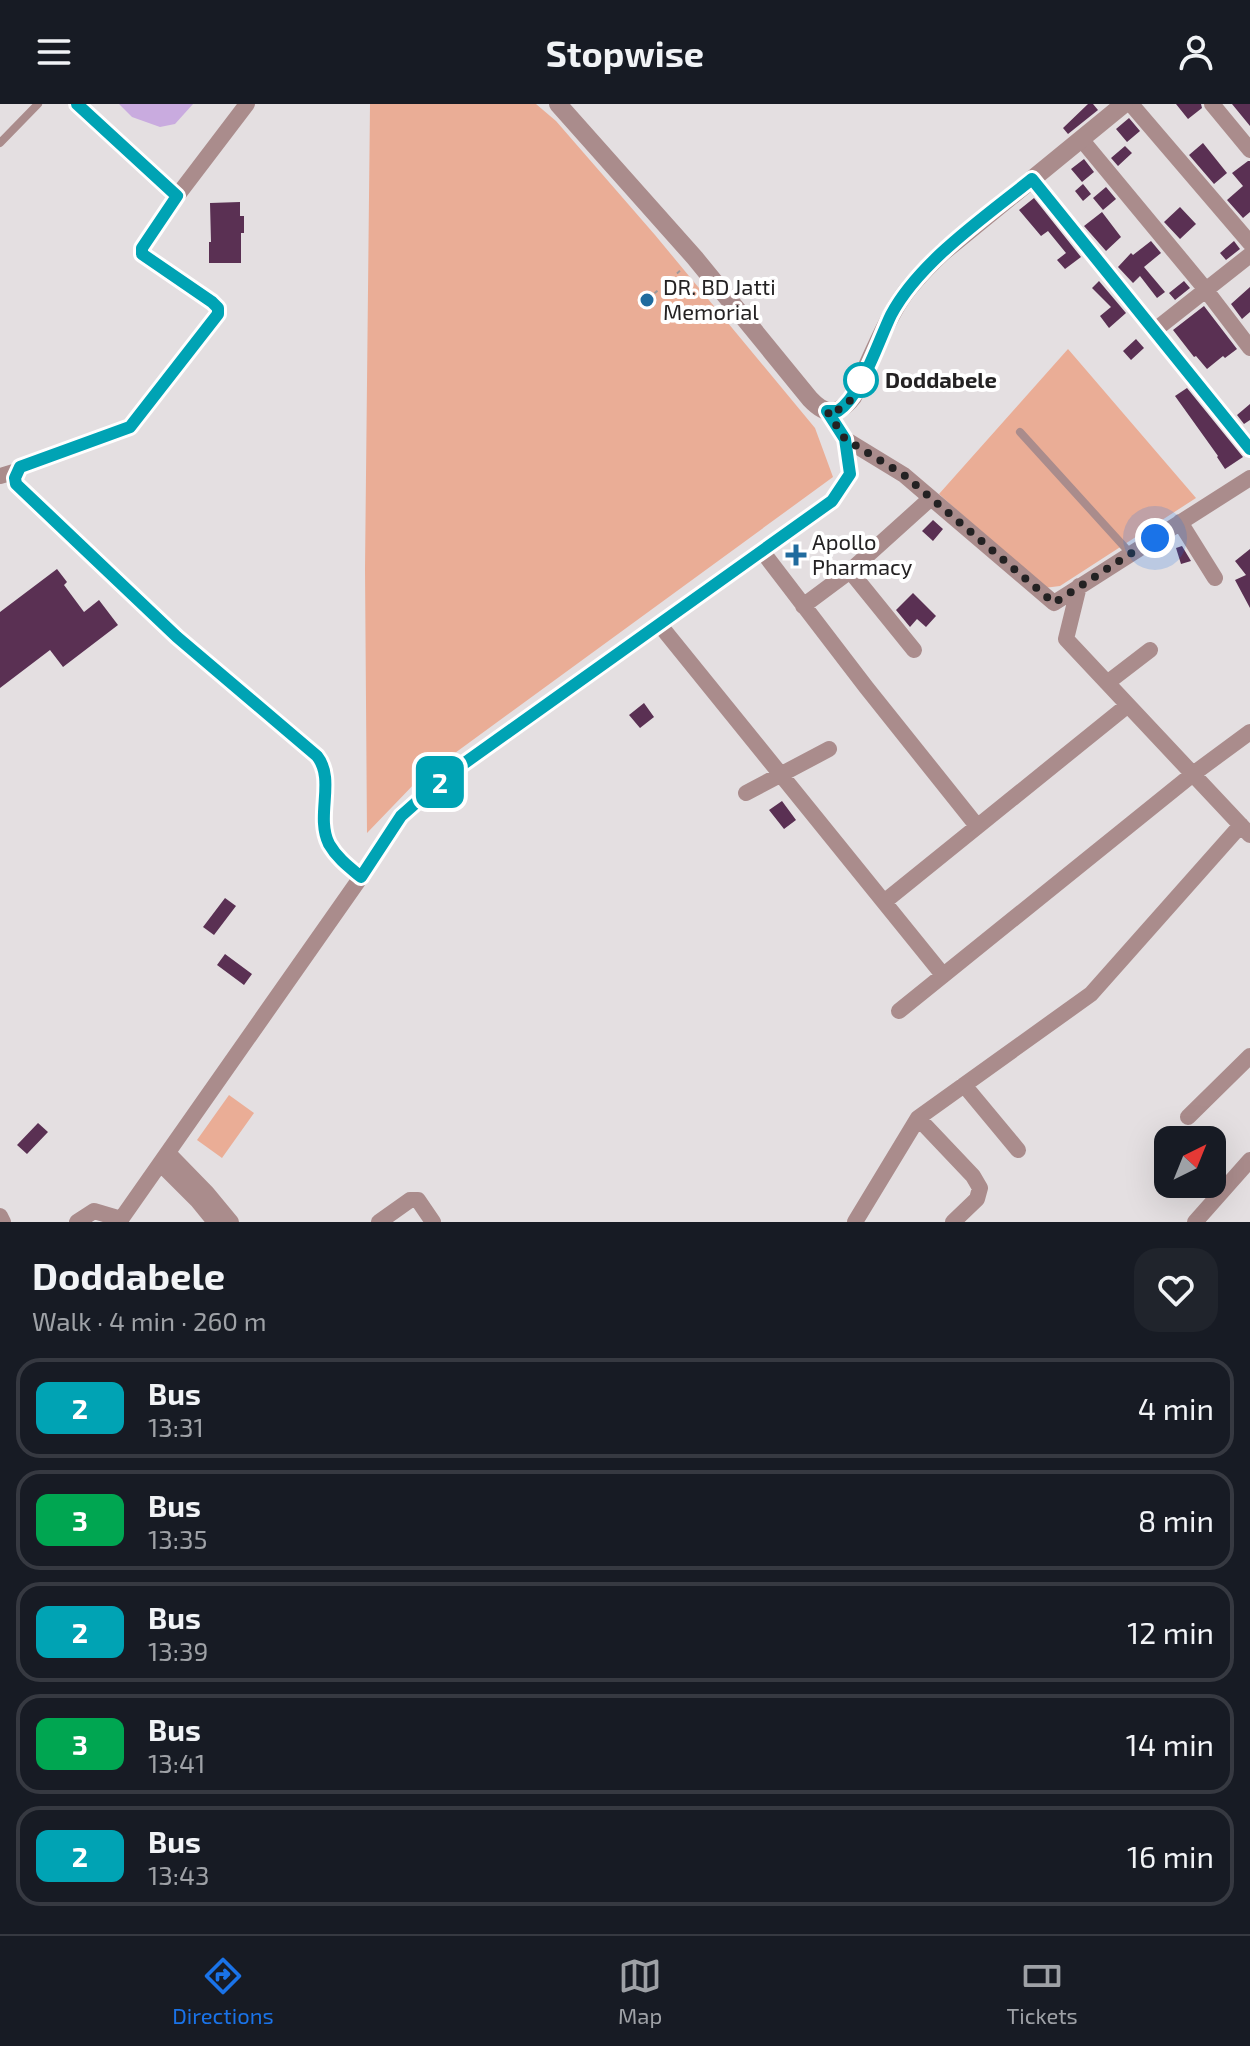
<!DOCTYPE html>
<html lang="en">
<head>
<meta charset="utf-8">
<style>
	:root { --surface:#171b24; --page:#20242c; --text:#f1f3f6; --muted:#9ea1a6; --line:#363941; --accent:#1a73e8 }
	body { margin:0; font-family:"Exo 2",sans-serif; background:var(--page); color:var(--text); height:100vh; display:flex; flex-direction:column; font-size:30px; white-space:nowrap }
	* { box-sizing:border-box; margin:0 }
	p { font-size:26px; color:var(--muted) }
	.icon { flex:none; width:44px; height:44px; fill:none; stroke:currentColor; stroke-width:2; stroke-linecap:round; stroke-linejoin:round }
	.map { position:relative; height:1118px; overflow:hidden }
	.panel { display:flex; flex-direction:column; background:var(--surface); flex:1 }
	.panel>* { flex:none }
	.badge { padding:0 16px; border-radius:12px; font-size:28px; line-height:52px }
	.needle { width:52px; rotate:43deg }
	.buttons { position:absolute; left:1154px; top:1022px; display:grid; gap:16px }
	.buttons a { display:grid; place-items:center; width:72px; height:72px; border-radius:16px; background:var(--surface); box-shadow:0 8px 32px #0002; font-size:40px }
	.you { position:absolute; width:40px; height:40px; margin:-20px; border:6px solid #fff; border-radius:50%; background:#1a73e8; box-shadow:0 0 0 12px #1a73e833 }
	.map>.badge { position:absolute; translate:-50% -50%; box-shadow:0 0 0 4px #fff }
	.round { display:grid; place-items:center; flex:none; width:84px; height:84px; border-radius:24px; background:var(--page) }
	.overview { display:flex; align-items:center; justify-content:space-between; height:136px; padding:0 32px }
	h1 { font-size:38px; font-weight:700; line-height:60px }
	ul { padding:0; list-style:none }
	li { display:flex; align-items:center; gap:24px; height:100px; margin:0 16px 12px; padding:0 16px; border:4px solid var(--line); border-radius:24px }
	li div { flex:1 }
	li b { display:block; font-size:30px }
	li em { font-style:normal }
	li .badge { min-width:88px; font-weight:700; text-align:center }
	header { display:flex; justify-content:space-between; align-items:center; height:104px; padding:0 32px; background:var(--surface); font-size:36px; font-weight:700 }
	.menu { display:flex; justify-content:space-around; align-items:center; height:112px; border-top:2px solid var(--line); background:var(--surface); font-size:22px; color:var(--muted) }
	.menu a { display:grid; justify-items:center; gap:4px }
	.menu .active { color:var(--accent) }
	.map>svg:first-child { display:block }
	.green { fill:#eaad96 }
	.water { fill:#c9abdf }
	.building { fill:#5a3053 }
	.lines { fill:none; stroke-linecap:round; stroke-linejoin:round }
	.path { stroke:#9d999b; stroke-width:2; stroke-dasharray:4 6; stroke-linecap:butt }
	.service { stroke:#aa8c8c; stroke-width:8 }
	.minor { stroke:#aa8c8c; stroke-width:16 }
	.tertiary { stroke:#aa8c8c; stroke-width:18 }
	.line-casing { stroke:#fff; stroke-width:18 }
	.line { stroke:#00a3b4; stroke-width:12 }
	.walk { stroke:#242223; stroke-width:8; stroke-dasharray:0 14.4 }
	.poi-dot { fill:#206b9e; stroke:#fff; stroke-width:3 }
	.stop-dot { fill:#fff; stroke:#00a3b4; stroke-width:4 }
	.labels { text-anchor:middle; stroke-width:8; stroke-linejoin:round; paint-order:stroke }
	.poi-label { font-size:22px; fill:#242223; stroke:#fff; text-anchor:start }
	.stop-label { font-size:22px; font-weight:bold; fill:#242223; stroke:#fff; text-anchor:start }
</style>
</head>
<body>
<header><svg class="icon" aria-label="menu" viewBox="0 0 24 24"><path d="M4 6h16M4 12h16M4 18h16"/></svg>Stopwise<svg class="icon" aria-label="person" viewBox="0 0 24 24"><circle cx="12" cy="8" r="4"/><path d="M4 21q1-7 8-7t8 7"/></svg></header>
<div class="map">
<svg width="1250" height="1118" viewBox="0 0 1250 1118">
	<rect width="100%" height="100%" fill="#e4dfe1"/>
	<path class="green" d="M370 0H536L556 17 655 131 815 324 833 373 418 676 367 729 365 465Z
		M1068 245 1196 394 1060 482 1044 484 939 390Z
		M229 991 254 1009 222 1054 197 1036Z"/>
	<path class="water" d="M119 0H193L175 20 160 23 132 13Z"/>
	<path class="building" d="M1088 0H1093L1098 6 1068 30 1063 24Z
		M1176 0H1201L1202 4 1188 15Z
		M1232 0H1250V22Z
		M1129 14 1140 27 1127 38 1116 25Z
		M1203 39 1227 69 1214 80 1189 51Z
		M1125 42 1132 49 1118 62 1111 54Z
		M1084 55 1094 68 1082 78 1071 65Z
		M1248 57H1250V108L1243 114 1227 96 1243 82 1232 69Z
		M1083 80 1091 90 1083 97 1075 87Z
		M1106 83 1116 95 1103 106 1093 94Z
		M1034 94 1081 153 1065 165 1057 156 1066 149 1048 127 1041 132 1019 106Z
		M240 98V112H244V129H241V159H209V138H211L210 99Z
		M1180 103 1196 120 1180 135 1164 118Z
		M1102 108 1121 133 1106 147 1084 122Z
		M1151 137 1161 149 1144 163 1165 188 1157 194 1140 172 1133 179 1118 163 1131 149 1133 151Z
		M1234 137 1240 145 1226 156 1220 149Z
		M1099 177 1126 209 1109 224 1100 212 1111 203 1092 184Z
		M1184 177 1190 184 1175 196 1169 189Z
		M1250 183V208L1242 215 1231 200Z
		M1204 202 1237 245 1225 254 1223 252 1207 265 1196 252 1194 253 1173 226Z
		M1136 235 1144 244 1131 256 1123 247Z
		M1187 284 1243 353 1225 365 1217 353 1218 352 1175 292Z
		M1250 300V316L1244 320 1237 311Z
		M933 416 943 425 933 437 922 427Z
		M1182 442 1191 457 1181 460 1176 444Z
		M1250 445V504L1235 476 1246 471 1235 457Z
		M57 465 67 478 64 481 84 508 99 496 118 521 63 563 50 546 0 584V508Z
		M913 489 936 512 926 523 917 515 910 523 896 506Z
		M644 599 654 613 640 624 629 611Z
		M782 697 796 716 784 725 769 706Z
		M225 794 236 802 214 831 203 823Z
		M225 850 252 870 244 881 217 861Z
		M38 1019 48 1028 27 1050 17 1041Z"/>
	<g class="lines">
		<path class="path" d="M647 196 682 165"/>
		<path class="service" d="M77 0 177 92
			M0 39 38 0
			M1020 328 1130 449"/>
		<path class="minor" d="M1131 0 1250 139
			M1212 0 1250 46
			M1081 35 1202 181 1250 244
			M1032 75 1250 345
			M1155 226 1250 151
			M845 335 904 371 1054 499 1250 374
			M17 367 15 374 16 380 177 533 317 652C336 676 315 712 329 740 337 754 349 763 361 773
			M0 372 17 367 20 363 130 323 218 210V204L212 198 142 150V144L177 92 247 0
			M1180 418 1215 474
			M762 447 866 583 977 722
			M850 467 914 546
			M1079 482 1066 535 1250 731
			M803 502 850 467 931 394
			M659 520 943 871
			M1107 579 1150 546
			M746 689 829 645
			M884 798 1128 601
			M899 907 1193 670 1250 628
			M964 981 1018 1046
			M1188 1013 1250 952
			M918 1014 973 1072 980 1084 977 1095 953 1118
			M169 1050 207 1089 231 1118
			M161 1060 197 1096 215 1118
			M0 1112 3 1118
			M77 1118 94 1107 121 1115
			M119 1118 361 773 401 712 445 673 832 397 850 370 845 335 827 307
			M379 1118 410 1096H418L433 1118
			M855 1118 918 1014 1091 890 1241 721
			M1195 1118 1250 1056"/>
		<path class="tertiary" d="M558 0 695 154 810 295C826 312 838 312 853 293 867 263 880 230 897 201 909 181 926 164 943 148L1124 0"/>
	</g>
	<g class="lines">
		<defs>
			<path id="line" d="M77 0 177 92 142 144V150L212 198 218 204V210L130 323 20 363 15 374 16 380 177 533 317 652C336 676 315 712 329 740 337 754 349 763 361 773L401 712 445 673 832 397 850 370 845 335 827 307H838C861 292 878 238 891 211 919 158 985 113 1032 75L1250 345"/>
		</defs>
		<use href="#line" class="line-casing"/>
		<use href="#line" class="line"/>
		<path class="walk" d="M861 276 865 267C857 284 850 309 827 307L845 335 904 371 1054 499 1155 434"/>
	</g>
	<g class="poi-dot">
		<circle cx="647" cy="196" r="8"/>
		<path d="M792 439h8v8h8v8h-8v8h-8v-8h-8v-8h8z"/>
	</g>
	<circle class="stop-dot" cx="861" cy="276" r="16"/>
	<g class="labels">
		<g class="poi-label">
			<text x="663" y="191">DR. BD Jatti<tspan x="663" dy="25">Memorial</tspan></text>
			<text x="812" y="446">Apollo<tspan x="812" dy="25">Pharmacy</tspan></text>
		</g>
		<g class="stop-label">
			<text x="885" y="284">Doddabele</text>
		</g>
	</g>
</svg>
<div class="buttons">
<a><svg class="needle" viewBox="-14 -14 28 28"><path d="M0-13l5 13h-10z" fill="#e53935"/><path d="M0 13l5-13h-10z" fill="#9ea1a6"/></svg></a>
</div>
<div class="you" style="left:1155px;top:434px"></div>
<b class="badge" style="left:440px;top:678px;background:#00a3b4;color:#fff">2</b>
</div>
<section class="panel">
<div class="overview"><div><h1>Doddabele</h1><p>Walk · 4 min · 260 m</p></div><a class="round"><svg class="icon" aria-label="heart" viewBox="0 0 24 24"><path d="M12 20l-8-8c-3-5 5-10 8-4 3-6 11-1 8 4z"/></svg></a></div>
<ul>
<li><span class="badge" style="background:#00a3b4;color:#fff">2</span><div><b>Bus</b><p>13:31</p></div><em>4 min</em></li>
<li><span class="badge" style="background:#00a651;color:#fff">3</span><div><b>Bus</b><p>13:35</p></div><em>8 min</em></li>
<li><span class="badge" style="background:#00a3b4;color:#fff">2</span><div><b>Bus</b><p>13:39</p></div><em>12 min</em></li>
<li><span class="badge" style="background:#00a651;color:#fff">3</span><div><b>Bus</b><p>13:41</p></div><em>14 min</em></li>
<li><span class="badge" style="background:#00a3b4;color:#fff">2</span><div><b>Bus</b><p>13:43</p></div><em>16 min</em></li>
</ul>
</section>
<nav class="menu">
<a class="active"><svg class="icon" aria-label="directions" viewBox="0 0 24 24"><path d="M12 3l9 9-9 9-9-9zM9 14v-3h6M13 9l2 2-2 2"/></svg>Directions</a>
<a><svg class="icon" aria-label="map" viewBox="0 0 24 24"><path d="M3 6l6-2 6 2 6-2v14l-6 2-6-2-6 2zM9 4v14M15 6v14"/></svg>Map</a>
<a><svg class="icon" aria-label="tickets" viewBox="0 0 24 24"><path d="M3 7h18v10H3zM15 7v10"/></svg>Tickets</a>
</nav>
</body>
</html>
